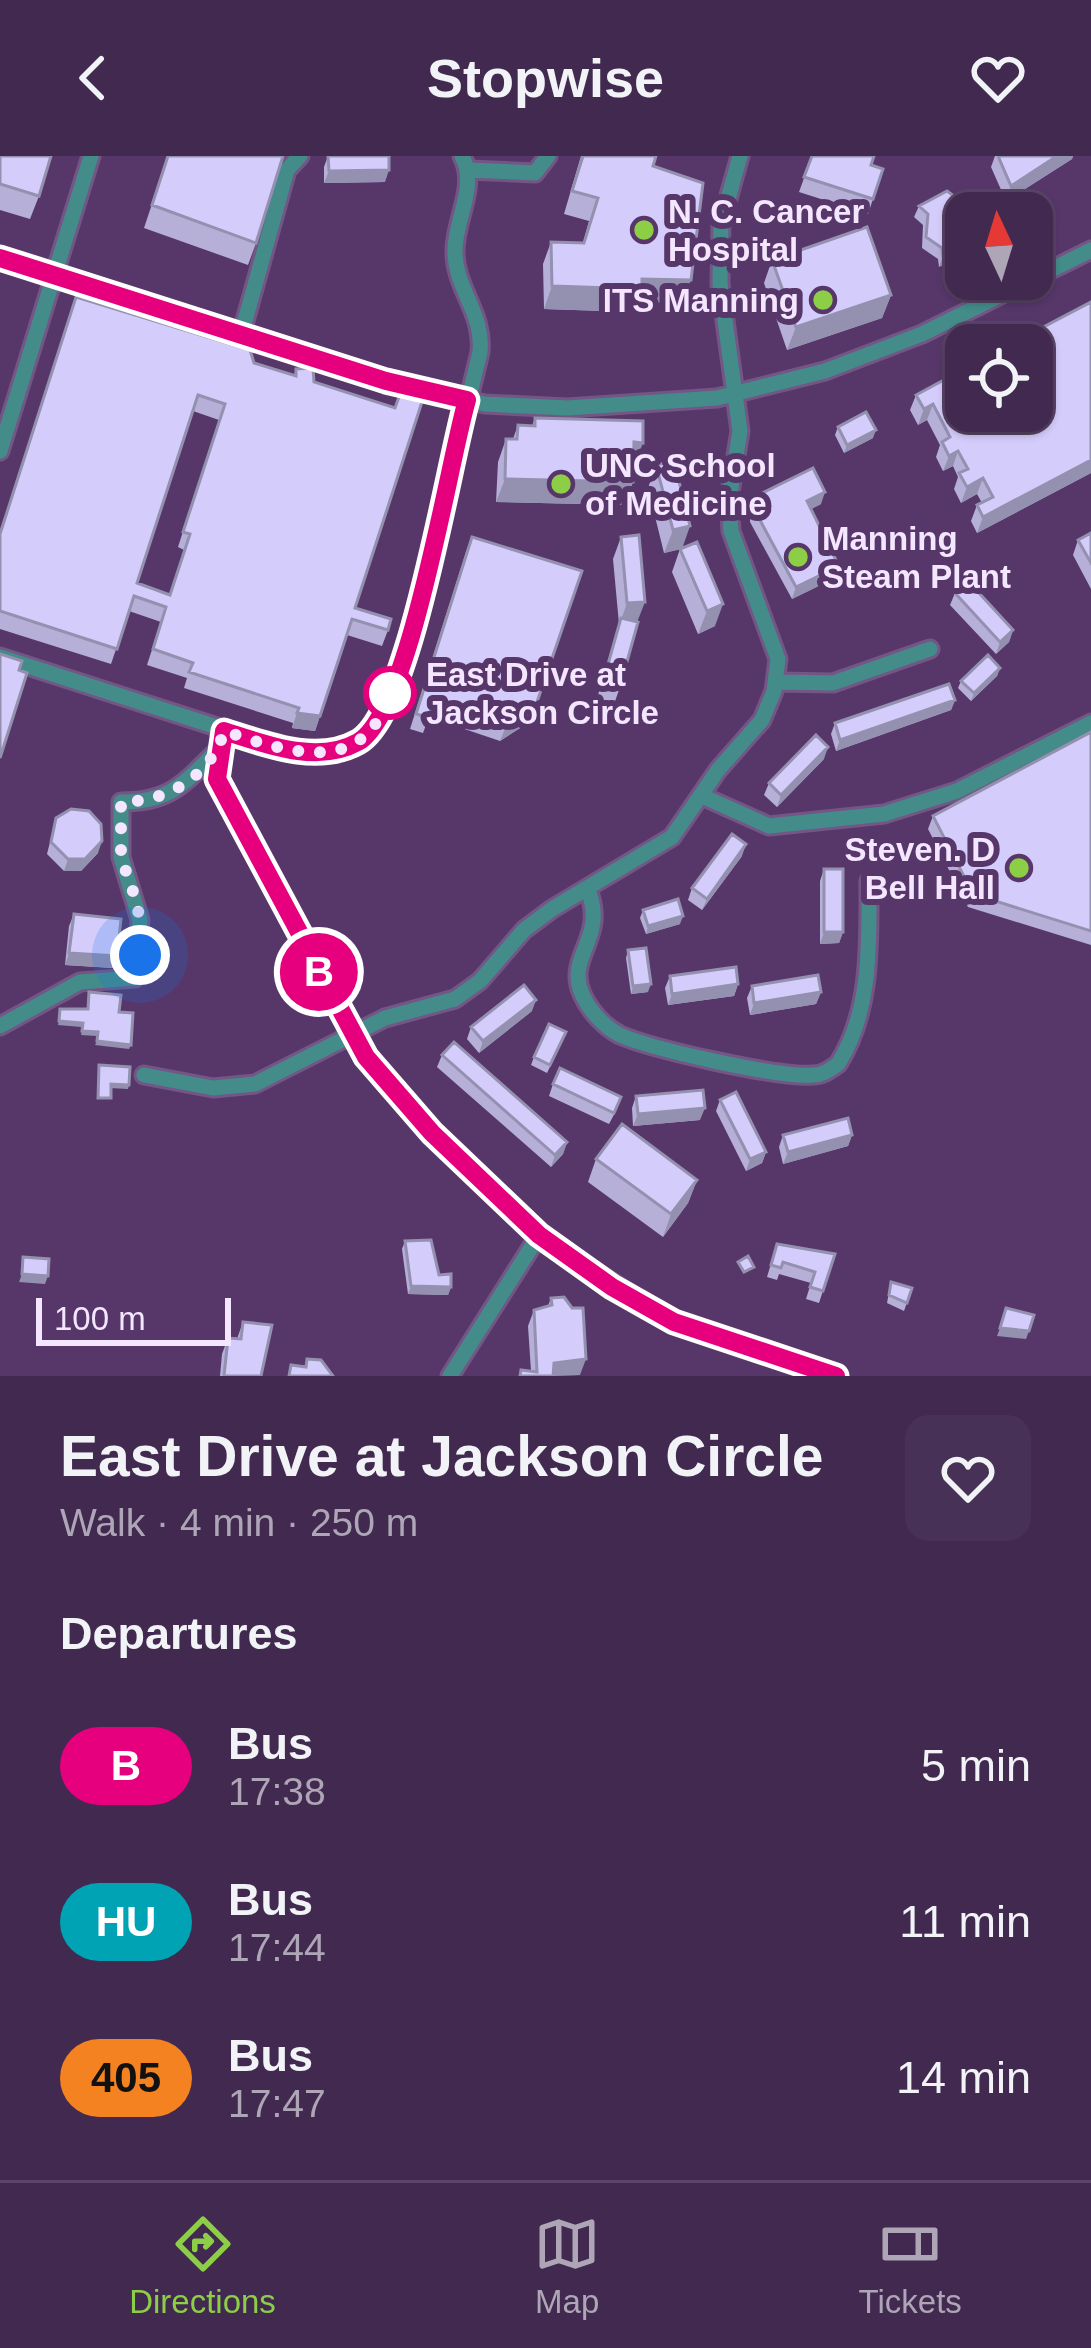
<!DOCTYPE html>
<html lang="en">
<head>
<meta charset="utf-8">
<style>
	:root { --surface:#412950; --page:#483157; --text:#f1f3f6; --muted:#aea6b7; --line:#5a4567; --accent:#8cce45 }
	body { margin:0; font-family:Arial,sans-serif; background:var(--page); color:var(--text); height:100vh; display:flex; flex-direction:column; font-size:45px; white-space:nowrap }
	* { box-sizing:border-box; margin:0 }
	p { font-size:39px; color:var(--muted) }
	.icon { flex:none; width:66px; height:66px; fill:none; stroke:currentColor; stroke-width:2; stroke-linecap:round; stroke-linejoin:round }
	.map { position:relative; height:1220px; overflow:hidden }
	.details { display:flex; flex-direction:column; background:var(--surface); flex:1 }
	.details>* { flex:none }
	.badge { padding:0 24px; border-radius:39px; font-size:42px; line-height:78px }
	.needle { width:78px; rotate:356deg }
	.buttons { position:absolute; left:945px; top:36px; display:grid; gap:24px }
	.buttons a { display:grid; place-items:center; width:108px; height:108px; border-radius:24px; background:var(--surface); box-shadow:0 3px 9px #0004,0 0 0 3px var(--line); font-size:60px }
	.scale { position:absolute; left:36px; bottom:30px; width:195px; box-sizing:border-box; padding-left:12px; border:6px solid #f4e6fe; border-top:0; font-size:33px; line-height:42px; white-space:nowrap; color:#f4e6fe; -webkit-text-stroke:9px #57376a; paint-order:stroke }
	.you { position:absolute; width:60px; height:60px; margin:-30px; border:9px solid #fff; border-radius:50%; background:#1a73e8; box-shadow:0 0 0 18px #1a73e833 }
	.map>.badge { position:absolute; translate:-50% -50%; box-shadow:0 0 0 6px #fff }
	h2 { padding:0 60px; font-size:45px; line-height:108px }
	.round { display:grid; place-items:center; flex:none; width:126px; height:126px; border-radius:24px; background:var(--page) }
	.summary { display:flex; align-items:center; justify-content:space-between; height:204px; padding:0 60px }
	h1 { font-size:57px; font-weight:700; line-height:90px }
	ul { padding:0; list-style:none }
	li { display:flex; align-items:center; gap:36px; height:156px; padding:0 60px }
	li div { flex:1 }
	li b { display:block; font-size:45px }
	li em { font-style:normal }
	li .badge { min-width:132px; font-weight:700; text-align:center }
	header { display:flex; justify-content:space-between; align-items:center; height:156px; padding:0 60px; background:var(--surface); font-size:54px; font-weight:700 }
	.tabs { display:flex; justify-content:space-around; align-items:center; height:168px; border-top:3px solid var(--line); background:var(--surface); font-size:33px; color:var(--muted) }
	.tabs a { display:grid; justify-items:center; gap:6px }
	.tabs .current { color:var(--accent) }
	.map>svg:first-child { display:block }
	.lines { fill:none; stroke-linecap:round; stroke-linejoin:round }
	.minor-casing { stroke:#735685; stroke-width:21 }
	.minor { stroke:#438c89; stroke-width:15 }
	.wall { fill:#b6b0d9; fill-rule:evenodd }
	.shaded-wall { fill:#9490b0 }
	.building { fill:#d4cdfc; stroke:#9490b0; stroke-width:3; fill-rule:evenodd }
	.line-casing { stroke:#fff; stroke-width:27 }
	.line { stroke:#e6007e; stroke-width:18 }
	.walk { stroke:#f4e6fe; stroke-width:12; stroke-dasharray:0 21.6 }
	.poi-dot { fill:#8cce45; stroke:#57376a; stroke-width:4.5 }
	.stop-dot { fill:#fff; stroke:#e6007e; stroke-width:6 }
	.labels { text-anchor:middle; stroke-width:12; stroke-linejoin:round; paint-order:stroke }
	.poi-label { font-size:33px; font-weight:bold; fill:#f4e6fe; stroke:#57376a; text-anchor:start }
	.stop-label { font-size:33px; font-weight:bold; fill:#f4e6fe; stroke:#57376a; text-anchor:start }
</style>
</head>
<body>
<header><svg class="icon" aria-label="back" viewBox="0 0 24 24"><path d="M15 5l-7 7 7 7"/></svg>Stopwise<svg class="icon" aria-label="heart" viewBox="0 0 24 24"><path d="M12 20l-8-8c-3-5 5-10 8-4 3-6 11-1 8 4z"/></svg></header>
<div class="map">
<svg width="1091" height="1220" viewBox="0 0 1091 1220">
	<rect width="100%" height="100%" fill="#57376a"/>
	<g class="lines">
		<defs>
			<path id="minor" d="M469 14 535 17 548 0
				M0 102 411 232 485 248 567 252 717 242 825 215 922 178 1091 94
				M241 179 287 14 300 0
				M0 295 91 0
				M0 501 282 592 336 595 370 579 386 548 424 429 480 196C484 156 454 132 455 94 455 63 478 30 462 0
				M776 526 833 527 930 493
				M223 575 216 612 223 638 382 924 539 1079 674 1166 836 1220
				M702 640 769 670 884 658 957 635 1091 567
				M587 732C609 781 565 800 582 838 589 854 604 871 620 879 652 893 779 922 813 919 823 919 829 914 838 908 872 855 869 786 869 725
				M0 870 80 826 135 822 140 764 121 701V646C171 646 183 628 218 594
				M144 919 213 932 255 928 385 862 455 843 480 825 524 774 552 753 672 681 718 614 762 564 774 535 778 503 731 375 729 343 740 275 720 128 721 68 740 0
				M450 1220 539 1079"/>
		</defs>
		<use href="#minor" class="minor-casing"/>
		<use href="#minor" class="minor"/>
	</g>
	<path class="wall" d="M0 0 39 40 30 63 0 54Z
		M168 0 256 87 248 109 144 72Z
		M328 0 385 26 324 27V11Z
		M581 0H657L653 10 682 147 637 146 634 156 544 153 543 108 551 86 583 87 589 65 564 58Z
		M812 0 871 9 883 13 868 58 799 36Z
		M995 0H1073L1072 3 1006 45 991 11Z
		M919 50 966 57V92L963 98 939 111 938 103 922 92 923 69 914 61Z
		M772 104 891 139 882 162 787 194 764 127Z
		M76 141 254 207 294 219 296 213 314 226 355 452 388 474 382 490 347 479 315 575 292 572 293 567 184 532 187 522 147 509 161 466 129 455 111 508 0 473V376ZM193 255 219 264 178 391 184 394 170 438 137 427Z
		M1091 146V317L977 377 971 365 977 349 982 347 977 338 961 347 954 333 958 321 953 310 943 315 936 301 940 289 927 264 918 269 910 254 916 239Z
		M535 262 634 310 633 326 624 349 496 346 498 306 506 283H513L518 269 532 270Z
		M838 271 873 282 844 297 835 279Z
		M656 309 682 392 715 470 698 478 672 416 680 393 664 397 648 332Z
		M754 341 821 348 811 353 835 422 792 443 750 366V353Z
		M1091 377V433L1073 399 1078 384Z
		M621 381 637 466 620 531 612 554 595 549 619 468 613 403Z
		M466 396 531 565 500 585 429 561 423 577 410 573Z
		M955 437 1013 474 1009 486 996 498 950 449Z
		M1000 512 997 520 971 545 958 532 961 525Z
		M955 544 951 554 836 595 831 578 835 567Z
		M1091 576V789L968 751 928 673 933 660Z
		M824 603 777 651 764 639 769 627Z
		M56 662 98 697 81 715H64L47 698Z
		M742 700 702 754 688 744 692 732Z
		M824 713 843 776 839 787 820 788V725Z
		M643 754 680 768 646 778 640 762Z
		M74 758 113 812 65 809 69 770Z
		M628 794 648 836 631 838 626 802Z
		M670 820 738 828 734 840 668 849 665 832Z
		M752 830 821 836 816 848 750 859 747 842Z
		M532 855 479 897 467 883 471 871Z
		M563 884 547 917 531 909 534 901Z
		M442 899 567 986 563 998 551 1011 437 911Z
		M553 928 617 953 609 968 549 940Z
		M636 940 700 964 633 970 632 952Z
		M720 944 766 996 762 1007 746 1015 716 955Z
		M783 979H852L848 990 783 1008 779 991Z
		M596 1003 697 1024 688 1047 663 1081 588 1026Z
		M405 1085 451 1131 448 1139 408 1138 402 1093Z
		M777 1088 835 1098 819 1147 806 1143 811 1127 779 1118 777 1124 767 1121Z
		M891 1126 912 1132 904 1155 887 1147Z
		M551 1142 580 1219 519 1220 521 1214 531 1215 528 1170 534 1154 548 1150Z
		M243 1166 261 1220H220L222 1198 228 1182 237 1183Z"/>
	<path class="shaded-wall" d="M1057 0H1073L1072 3 1006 45 1011 30Z
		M389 14 385 26 324 27 329 15Z
		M966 88 963 98 939 111 943 100Z
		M642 123 691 124 682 147 637 146 634 156 544 153 552 130Z
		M891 139 882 162 787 194 796 171Z
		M933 248 927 264 918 269 924 253Z
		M876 274 873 282 844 297 847 289Z
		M634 286 643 287 634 310 626 309Z
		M958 295 953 310 943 315 949 300Z
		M1091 304V317L977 377 983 361Z
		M983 322 977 338 961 347 967 331Z
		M505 323 633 326 624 349 496 346Z
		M825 336 821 348 803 357 807 345Z
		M690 370 682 393 664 397 673 374Z
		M839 410 835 422 792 443 796 431Z
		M645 446 636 469 619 470 627 447Z
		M723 448 715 470 698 478 707 455Z
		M1013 474 1009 486 996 498 1000 486Z
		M1000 512 997 520 971 545 974 537Z
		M955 544 951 554 836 595 840 584Z
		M536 549 531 565 500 585 506 570Z
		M297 557 320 560 315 575 292 572Z
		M828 591 824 603 777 651 781 639Z
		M102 685 98 697 81 715H64L68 703Z
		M746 688 742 700 702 754 707 743Z
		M683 760 680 768 646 778 648 770Z
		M824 776H843L839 787 820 788Z
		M69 797 117 800 113 812 65 809Z
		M651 828 648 836 631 838 633 830Z
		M738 828 734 840 668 849 672 838Z
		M821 836 816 848 750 859 754 847Z
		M536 844 532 855 479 897 483 885Z
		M59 865 83 867 81 871 58 869Z
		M82 875 98 876 96 880 81 879Z
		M97 885 131 889 129 893 95 889Z
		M111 928 129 929 128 933 110 932Z
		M705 952 700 964 633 970 638 958Z
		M852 979 848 990 783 1008 788 996Z
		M567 986 563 998 551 1011 555 999Z
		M766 996 762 1007 746 1015 750 1003Z
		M697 1024 688 1047 663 1081 671 1058Z
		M22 1118 48 1120 45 1128 19 1126Z
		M411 1130 451 1131 448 1139 408 1138Z
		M1000 1172 1029 1175 1026 1183 997 1180Z
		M586 1203 580 1219 549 1220 554 1207Z"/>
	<path class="building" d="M0 0H51L39 40 0 28Z
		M168 0H283L256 87 152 49Z
		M328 0H389V14L329 15Z
		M583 0H656L653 10 703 27 691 124 642 123V133L552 130 551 86 584 87 598 42 572 35Z
		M812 0H874L871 9 883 13 873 43 804 21Z
		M998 0H1057L1011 30Z
		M947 35 965 48 970 57H966V88L943 100 942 92 926 81 928 58 919 50Z
		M867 71 891 139 796 171 772 104Z
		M76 141 250 194 254 207 296 220V213L313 212 314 226 395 252 400 238 422 246 355 452 391 463 388 474 352 463 320 560 297 557 299 552 189 516 193 507 153 493 166 451 134 440 117 493 0 455V378ZM198 239 225 248 183 376 190 378 170 439 137 427Z
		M1091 146V304L983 361 977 349 993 341 983 322 967 331 959 317 968 313 958 295 949 300 942 286 950 281 933 248 924 253 916 239 966 212V255H1032V189H1009Z
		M866 256 876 274 847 289 838 271Z
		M535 262 643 265V287L634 286 633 326 505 323 506 283H517L518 269 535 270Z
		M674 305 690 370 673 374 656 309Z
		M813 312 825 336 807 345 839 410 796 431 755 355 754 341Z
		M1091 377V407L1078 384Z
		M639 379 645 446 627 447 621 381Z
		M472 381 582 415 536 549 506 570 434 545 428 561 416 558Z
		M697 386 723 448 707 455 680 393Z
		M968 425 1013 474 1000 486 955 437Z
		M621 462 638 466 620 531 603 526Z
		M0 498 22 505 19 514 27 517 0 602Z
		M988 499 1000 512 974 537 961 525Z
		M949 528 955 544 840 584 835 567Z
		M1091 576V775L973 738 933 660Z
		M816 579 828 591 781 639 769 627Z
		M71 653 89 655 101 668 102 685 85 703H68L51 686 56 662Z
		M732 678 746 688 707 743 692 732Z
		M824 713H843V776H824Z
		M678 743 683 760 648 770 643 754Z
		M74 758 121 763 117 800 69 797Z
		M646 792 651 828 633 830 628 794Z
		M736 811 738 828 672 838 670 820Z
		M818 819 821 836 754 847 752 830Z
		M524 829 536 844 483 885 471 871Z
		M89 836 121 839 119 856 133 857 131 889 97 885 98 876 82 875 83 867 59 865 60 853H88Z
		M549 868 566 876 550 909 534 901Z
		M454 886 567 986 555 999 442 899Z
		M99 909 130 911 129 929 111 928V942H98Z
		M560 912 621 941 614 957 553 928Z
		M703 934 705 952 638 958 636 940Z
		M736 936 766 996 750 1003 720 944Z
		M848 962 852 979 788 996 783 979Z
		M622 968 697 1024 671 1058 596 1003Z
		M431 1084 439 1119 451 1118V1131L411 1130 405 1085Z
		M777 1088 835 1098 823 1135 810 1131 815 1116 783 1106 781 1112 771 1109Z
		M748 1100 754 1111 744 1116 738 1106Z
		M23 1101 49 1103 48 1120 22 1118Z
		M891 1126 912 1132 907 1147 889 1139Z
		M564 1141 572 1152H583L586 1203 554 1207 553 1220H520L521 1214 537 1216 534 1154 552 1149 551 1142Z
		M1006 1152 1034 1159 1029 1175 1000 1172Z
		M243 1166 272 1169 261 1220H224L228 1182 241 1183Z
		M307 1203 321 1204 333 1220H289L291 1209 306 1211Z"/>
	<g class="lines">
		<defs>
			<path id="line" d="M0 102 386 225 467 244C448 309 410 557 358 586 317 609 265 588 224 575L217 623 366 901 432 977 539 1079 612 1131 674 1166 836 1220"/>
		</defs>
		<use href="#line" class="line-casing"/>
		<use href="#line" class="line"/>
		<path class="walk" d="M140 799 138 750 121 701V646C166 646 211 621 224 575 290 597 364 622 390 537"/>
	</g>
	<g class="poi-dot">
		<circle cx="644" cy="74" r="12"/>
		<circle cx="823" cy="144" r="12"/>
		<circle cx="561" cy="328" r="12"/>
		<circle cx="798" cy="401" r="12"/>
		<circle cx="1019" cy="712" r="12"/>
	</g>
	<circle class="stop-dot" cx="390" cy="537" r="24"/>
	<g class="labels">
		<g class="poi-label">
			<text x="668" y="67">N. C. Cancer<tspan x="668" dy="38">Hospital</tspan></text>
			<text x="799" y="156" text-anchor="end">ITS Manning</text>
			<text x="585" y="321">UNC School<tspan x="585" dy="38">of Medicine</tspan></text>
			<text x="822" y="394">Manning<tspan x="822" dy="38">Steam Plant</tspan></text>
			<text x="995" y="705" text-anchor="end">Steven. D<tspan x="995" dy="38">Bell Hall</tspan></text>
		</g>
		<g class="stop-label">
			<text x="426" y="530">East Drive at<tspan x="426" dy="38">Jackson Circle</tspan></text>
		</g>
	</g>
</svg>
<div class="buttons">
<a><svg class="needle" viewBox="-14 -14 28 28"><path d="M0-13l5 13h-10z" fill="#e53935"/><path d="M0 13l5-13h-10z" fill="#aea6b7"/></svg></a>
<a><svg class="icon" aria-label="locate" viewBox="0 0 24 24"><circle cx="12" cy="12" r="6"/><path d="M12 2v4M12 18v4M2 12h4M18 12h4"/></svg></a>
</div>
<div class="scale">100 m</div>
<div class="you" style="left:140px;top:799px"></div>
<b class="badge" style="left:319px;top:816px;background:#e6007e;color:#fff">B</b>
</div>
<section class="details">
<div class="summary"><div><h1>East Drive at Jackson Circle</h1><p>Walk · 4 min · 250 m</p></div><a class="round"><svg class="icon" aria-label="heart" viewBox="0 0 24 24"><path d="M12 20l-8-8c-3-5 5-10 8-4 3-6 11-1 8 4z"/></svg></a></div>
<h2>Departures</h2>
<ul>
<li><span class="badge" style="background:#e6007e;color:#fff">B</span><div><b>Bus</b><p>17:38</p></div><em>5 min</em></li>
<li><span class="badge" style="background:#00a3b4;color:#fff">HU</span><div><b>Bus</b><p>17:44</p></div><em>11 min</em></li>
<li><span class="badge" style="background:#f58220;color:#111">405</span><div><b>Bus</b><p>17:47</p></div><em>14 min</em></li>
</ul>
</section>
<nav class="tabs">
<a class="current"><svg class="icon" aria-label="directions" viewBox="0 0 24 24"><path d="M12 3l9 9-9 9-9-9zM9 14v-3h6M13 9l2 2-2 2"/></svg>Directions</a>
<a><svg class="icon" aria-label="map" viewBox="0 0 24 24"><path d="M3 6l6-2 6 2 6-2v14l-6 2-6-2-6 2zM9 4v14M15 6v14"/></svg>Map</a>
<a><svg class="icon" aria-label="tickets" viewBox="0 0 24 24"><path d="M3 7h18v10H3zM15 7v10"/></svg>Tickets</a>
</nav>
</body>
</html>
